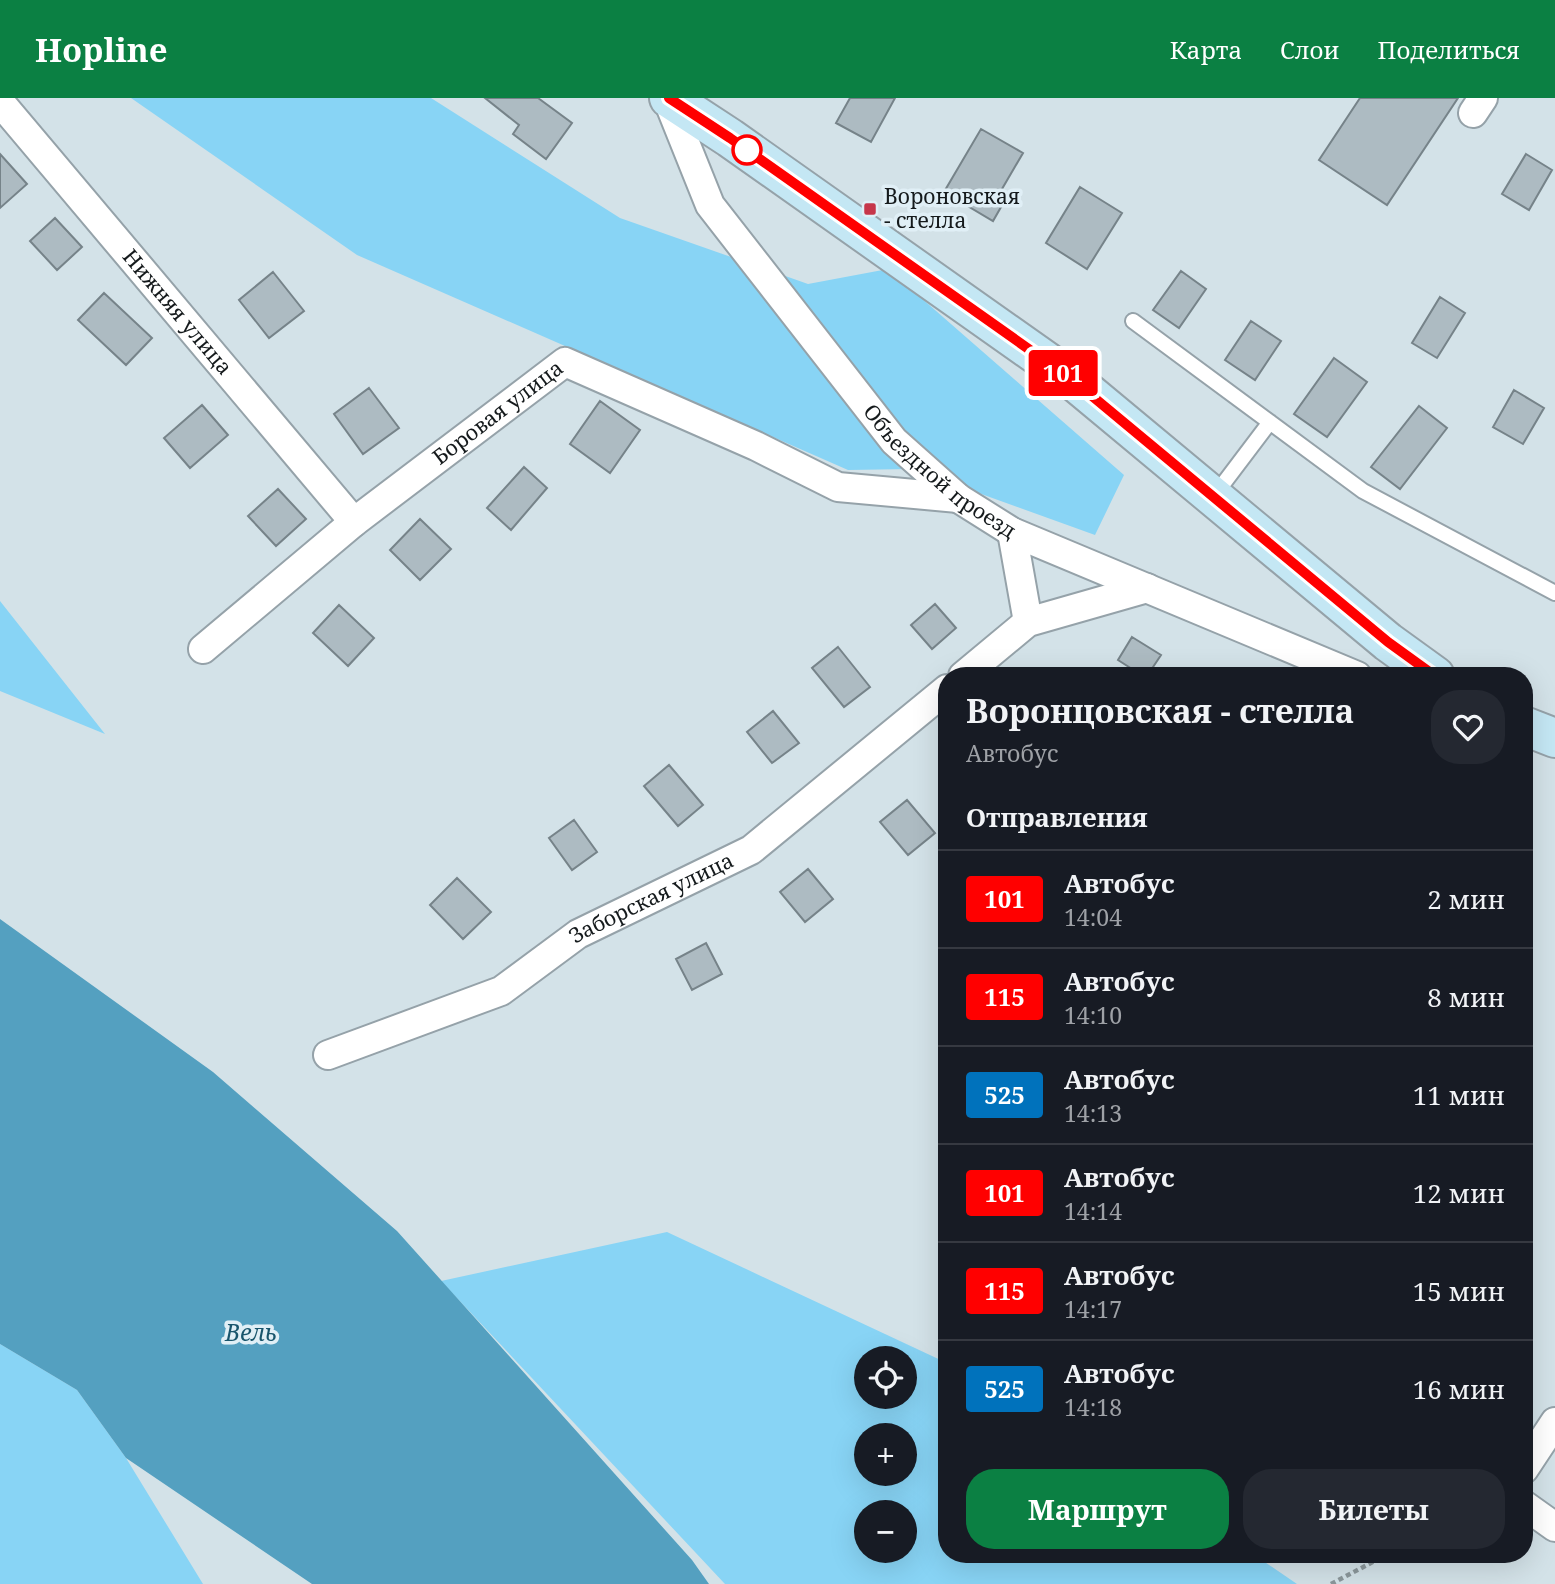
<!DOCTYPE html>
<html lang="ru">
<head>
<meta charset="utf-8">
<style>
	:root { --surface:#171b24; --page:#242831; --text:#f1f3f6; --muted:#9ea1a6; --line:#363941; --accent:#0b8043 }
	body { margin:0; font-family:"Noto Serif",serif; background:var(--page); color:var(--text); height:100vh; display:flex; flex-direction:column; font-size:26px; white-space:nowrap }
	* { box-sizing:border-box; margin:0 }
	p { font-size:23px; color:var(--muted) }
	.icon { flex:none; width:38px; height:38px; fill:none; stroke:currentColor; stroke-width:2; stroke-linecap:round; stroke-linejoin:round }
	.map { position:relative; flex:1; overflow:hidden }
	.sheet { position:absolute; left:938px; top:569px; width:595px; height:896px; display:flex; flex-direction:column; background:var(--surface); border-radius:28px; box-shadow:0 7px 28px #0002 }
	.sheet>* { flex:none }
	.badge { padding:0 14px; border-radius:5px; font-size:24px; line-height:46px }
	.fabs { position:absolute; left:854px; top:1248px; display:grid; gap:14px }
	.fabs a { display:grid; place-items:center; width:63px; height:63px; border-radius:50%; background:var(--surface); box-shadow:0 7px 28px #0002; font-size:35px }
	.map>.badge { position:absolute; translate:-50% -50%; box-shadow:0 0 0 4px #fff }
	h2 { padding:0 28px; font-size:26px; line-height:63px }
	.round { display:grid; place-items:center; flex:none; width:74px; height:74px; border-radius:28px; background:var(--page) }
	.headline { display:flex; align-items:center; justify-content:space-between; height:119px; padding:0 28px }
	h1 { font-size:33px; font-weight:700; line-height:52px }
	.primary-button { display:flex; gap:14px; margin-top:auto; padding:14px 28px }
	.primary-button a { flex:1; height:80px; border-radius:28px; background:var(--accent); color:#fff; font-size:28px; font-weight:700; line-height:80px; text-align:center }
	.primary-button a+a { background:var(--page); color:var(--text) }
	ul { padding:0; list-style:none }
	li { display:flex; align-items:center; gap:21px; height:98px; padding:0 28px; border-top:2px solid var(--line) }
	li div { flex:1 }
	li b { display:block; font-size:26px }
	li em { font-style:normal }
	li .badge { min-width:77px; font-weight:700; text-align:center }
	header { display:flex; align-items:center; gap:42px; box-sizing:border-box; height:98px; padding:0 35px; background:var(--accent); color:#fff }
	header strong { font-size:33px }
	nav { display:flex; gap:38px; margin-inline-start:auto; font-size:24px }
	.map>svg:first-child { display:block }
	.green { fill:#88d4f5; fill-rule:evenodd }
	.water { fill:#54a0c0 }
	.building { fill:#adbbc2; stroke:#768389; stroke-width:2 }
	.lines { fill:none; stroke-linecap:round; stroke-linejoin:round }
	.lane-casing { stroke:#95a2a9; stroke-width:18 }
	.street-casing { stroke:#95a2a9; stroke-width:32 }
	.secondary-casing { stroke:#95a2a9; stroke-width:42 }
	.path { stroke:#8b979b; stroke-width:4.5; stroke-dasharray:5 3.5; stroke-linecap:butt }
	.lane { stroke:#fff; stroke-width:14 }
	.street { stroke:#fff; stroke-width:28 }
	.secondary { stroke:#c4e7f4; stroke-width:38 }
	.line-casing { stroke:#fff; stroke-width:16 }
	.line { stroke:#f00; stroke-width:10 }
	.stop-dot { fill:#fff; stroke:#f00; stroke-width:3.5 }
	.poi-dot { fill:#c6364a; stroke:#e0eff6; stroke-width:2.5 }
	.labels { text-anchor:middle; stroke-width:7; stroke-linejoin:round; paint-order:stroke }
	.poi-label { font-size:21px; fill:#151a1c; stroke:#e0eff6; text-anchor:start }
	.street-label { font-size:21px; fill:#151a1c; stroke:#e0eff6 }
	.water-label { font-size:23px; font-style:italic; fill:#18556c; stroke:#e0eff6 }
</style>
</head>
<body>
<header>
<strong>Hopline</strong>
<nav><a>Карта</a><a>Слои</a><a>Поделиться</a></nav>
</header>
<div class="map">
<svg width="1555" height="1486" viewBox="0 0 1555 1486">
	<rect width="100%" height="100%" fill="#d3e2e8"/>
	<path class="green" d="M131 0H431L620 120 808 186 888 171 1124 377 1095 437 912 371 848 372 357 157Z
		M0 503 105 636 0 593Z
		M667 1134 947 1265V1456H1253L1297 1486H725L441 1183ZM866 1260H905V1298H866ZM866 1337H905V1376H866ZM866 1414H905V1452H866Z
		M0 1246 77 1292 126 1360 203 1486H0Z"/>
	<path class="water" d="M0 821 213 974 397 1133 692 1462 709 1486H312L126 1360 77 1292 0 1246Z"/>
	<path class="building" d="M485 0H538L572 25 546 61 513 36 519 27Z
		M850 0H895L871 44 836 25Z
		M1360 0H1458L1387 107 1319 62Z
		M981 31 1023 55 1002 91 1009 95 993 123 944 94Z
		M0 56 27 86 0 110Z
		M1526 56 1552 72 1529 112 1502 96Z
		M1080 89 1122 115 1087 171 1046 145Z
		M55 120 82 149 57 172 30 143Z
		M1181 173 1206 191 1179 230 1153 212Z
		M273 174 304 213 269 240 239 202Z
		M104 195 152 240 126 267 78 222Z
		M1440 199 1465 215 1437 260 1412 245Z
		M1251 223 1281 243 1255 282 1225 262Z
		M1334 260 1367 284 1327 339 1294 316Z
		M369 290 399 330 363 356 334 316Z
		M1514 292 1544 310 1523 346 1493 329Z
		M600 303 640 332 610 375 570 346Z
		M202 307 228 337 190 370 164 340Z
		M1419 308 1447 330 1400 391 1371 369Z
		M524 369 547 390 511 432 487 410Z
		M278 391 306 421 276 448 248 418Z
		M420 421 451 451 420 482 390 452Z
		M935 506 956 530 932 551 911 527Z
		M339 507 374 540 348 568 313 535Z
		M1132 539 1161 557 1147 578H1143L1118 562Z
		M838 549 870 589 844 609 812 570Z
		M773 613 799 645 772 665 747 634Z
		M669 667 703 707 678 728 644 688Z
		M907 702 935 735 908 757 880 724Z
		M574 722 597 754 572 772 549 740Z
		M808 771 833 801 805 824 780 794Z
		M457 780 491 814 463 841 430 807Z
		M706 845 722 876 692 892 676 861Z"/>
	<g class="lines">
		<defs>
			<path id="lane" d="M1133 223 1363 393 1555 495
				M1214 398 1270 324"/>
			<g id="street">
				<path id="s1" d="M667 0 710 107 894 343 958 400 1012 434 1357 578"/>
				<path id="s2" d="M0 4 354 424"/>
				<path d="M1473 15 1483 0"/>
				<path d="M1012 434 1028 524"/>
				<path id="s3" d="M203 551 354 424 565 264 756 348 838 389 958 400"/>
				<path d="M963 578 1028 524 1147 490"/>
				<path id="s4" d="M328 957 501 893 578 836 751 752 947 591"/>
				<path d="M1524 1371 1555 1324"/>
				<path d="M1524 1407 1555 1429"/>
			</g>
			<path id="secondary" d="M669 0 730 40 1074 283 1388 544 1435 578
				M1524 628 1555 640"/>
		</defs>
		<use href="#lane" class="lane-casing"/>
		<use href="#street" class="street-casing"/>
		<use href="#secondary" class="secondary-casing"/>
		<path class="path" d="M1331 1486 1388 1456"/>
		<use href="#lane" class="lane"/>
		<use href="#street" class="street"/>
		<use href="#secondary" class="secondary"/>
	</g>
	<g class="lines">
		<defs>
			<path id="line" d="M669 0 730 40 1074 283 1388 544 1435 578"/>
		</defs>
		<use href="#line" class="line-casing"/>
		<use href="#line" class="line"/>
	</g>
	<circle class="stop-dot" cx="747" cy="52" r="14"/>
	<rect class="poi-dot" x="863" y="104" width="14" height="14" rx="3.5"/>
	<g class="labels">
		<g class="poi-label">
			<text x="884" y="106">Вороновская<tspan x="884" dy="24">- стелла</tspan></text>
		</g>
		<g class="street-label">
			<text dy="7" stroke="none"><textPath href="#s2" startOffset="275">Нижняя улица</textPath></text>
			<text dy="7" stroke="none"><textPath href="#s3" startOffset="378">Боровая улица</textPath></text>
			<text dy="7" stroke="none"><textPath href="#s1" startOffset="469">Объездной проезд</textPath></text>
			<text dy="7" stroke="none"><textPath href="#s4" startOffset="362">Заборская улица</textPath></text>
		</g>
		<g class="water-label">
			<text x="251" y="1243">Вель</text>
		</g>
	</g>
</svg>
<div class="fabs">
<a><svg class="icon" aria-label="locate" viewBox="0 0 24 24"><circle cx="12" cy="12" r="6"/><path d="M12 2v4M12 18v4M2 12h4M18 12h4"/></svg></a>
<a>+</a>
<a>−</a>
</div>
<b class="badge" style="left:1063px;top:275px;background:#f00;color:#fff">101</b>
<section class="sheet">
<div class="headline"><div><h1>Воронцовская - стелла</h1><p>Автобус</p></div><a class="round"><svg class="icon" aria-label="heart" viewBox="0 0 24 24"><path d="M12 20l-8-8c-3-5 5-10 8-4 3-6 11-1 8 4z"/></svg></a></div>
<h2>Отправления</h2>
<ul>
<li><span class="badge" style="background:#f00;color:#fff">101</span><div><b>Автобус</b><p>14:04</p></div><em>2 мин</em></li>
<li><span class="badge" style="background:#f00;color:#fff">115</span><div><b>Автобус</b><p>14:10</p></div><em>8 мин</em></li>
<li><span class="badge" style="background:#0072bc;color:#fff">525</span><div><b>Автобус</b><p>14:13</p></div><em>11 мин</em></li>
<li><span class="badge" style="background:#f00;color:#fff">101</span><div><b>Автобус</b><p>14:14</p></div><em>12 мин</em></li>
<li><span class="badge" style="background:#f00;color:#fff">115</span><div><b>Автобус</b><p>14:17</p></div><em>15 мин</em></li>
<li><span class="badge" style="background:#0072bc;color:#fff">525</span><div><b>Автобус</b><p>14:18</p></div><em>16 мин</em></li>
</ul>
<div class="primary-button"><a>Маршрут</a><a>Билеты</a></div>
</section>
</div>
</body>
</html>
